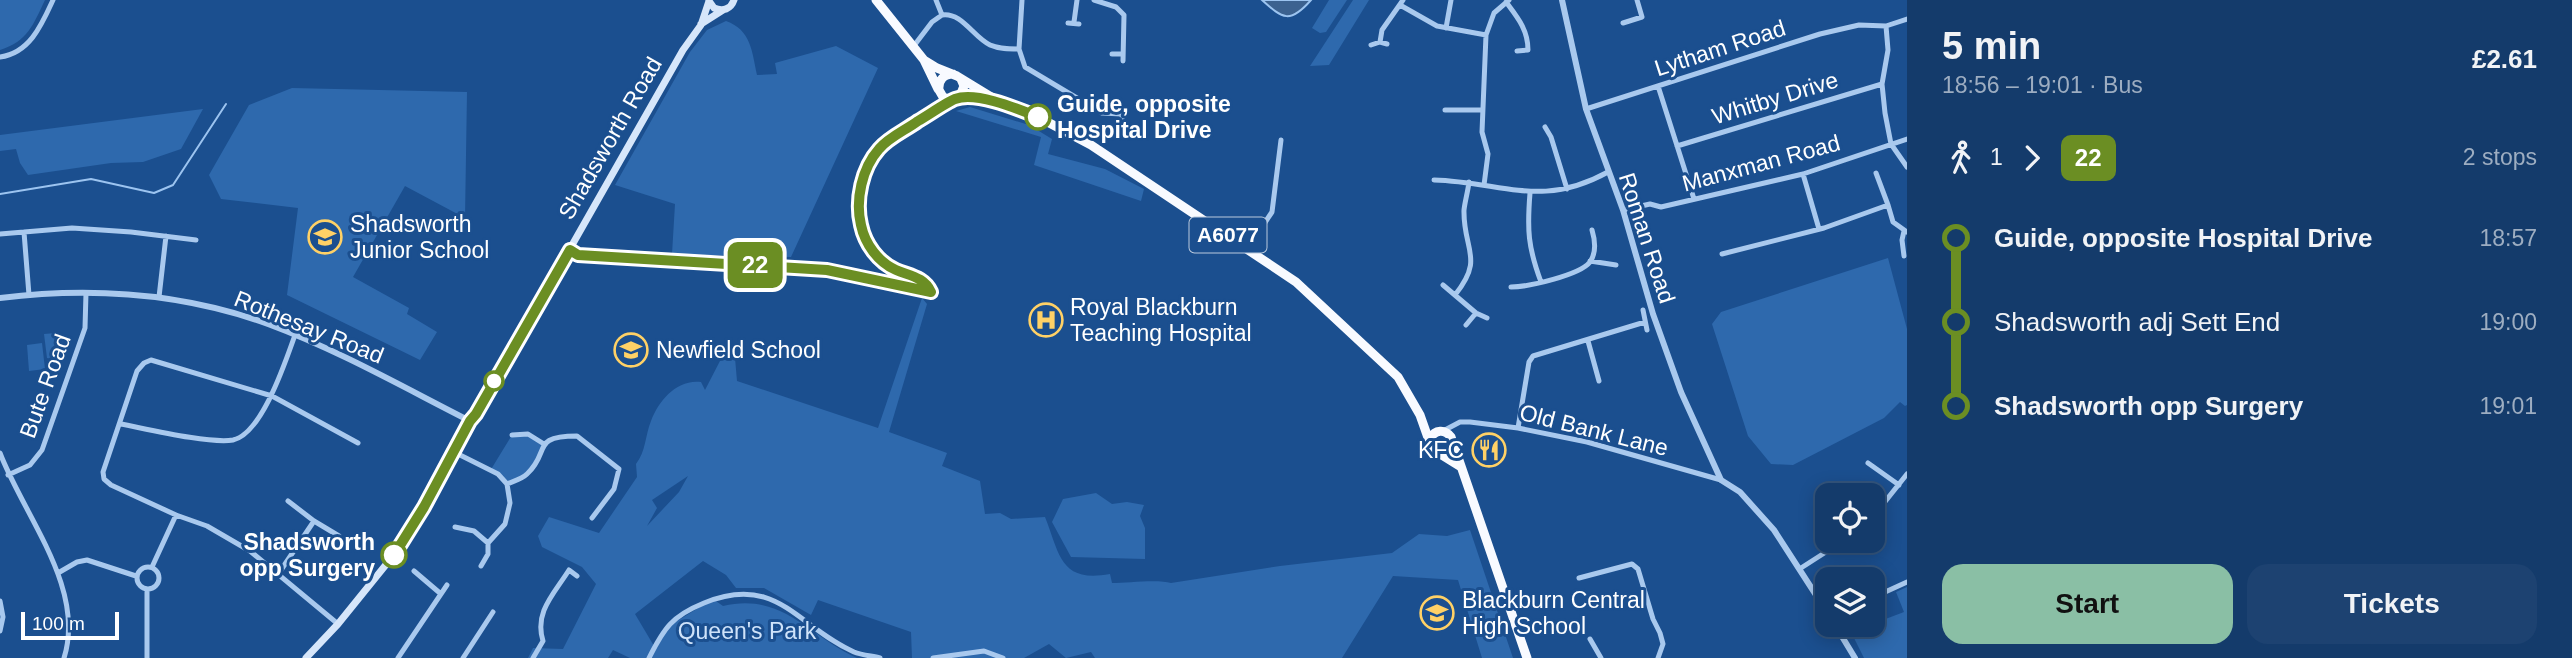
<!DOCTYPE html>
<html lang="en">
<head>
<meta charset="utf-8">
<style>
	:root { --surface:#143b6b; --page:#1d4271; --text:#f1f3f6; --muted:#9dadc1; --line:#33557e; --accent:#8abfa5 }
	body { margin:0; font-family:Helvetica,sans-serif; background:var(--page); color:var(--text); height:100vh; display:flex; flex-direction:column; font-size:26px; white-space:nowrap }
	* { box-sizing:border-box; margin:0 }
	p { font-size:23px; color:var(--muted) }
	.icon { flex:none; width:38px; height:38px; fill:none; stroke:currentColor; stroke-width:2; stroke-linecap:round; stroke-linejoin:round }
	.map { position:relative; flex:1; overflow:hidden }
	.sheet { display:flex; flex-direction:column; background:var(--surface); width:665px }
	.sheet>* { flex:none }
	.badge { padding:0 14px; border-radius:10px; font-size:24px; line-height:46px }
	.controls { position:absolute; left:1815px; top:483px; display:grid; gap:14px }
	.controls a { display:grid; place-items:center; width:70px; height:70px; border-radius:14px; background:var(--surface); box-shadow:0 4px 18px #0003,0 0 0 2px var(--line); font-size:35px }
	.scale { position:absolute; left:21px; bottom:18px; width:98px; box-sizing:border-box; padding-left:7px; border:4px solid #fff; border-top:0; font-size:19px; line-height:24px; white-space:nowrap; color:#fff; -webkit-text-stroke:5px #1b4f8f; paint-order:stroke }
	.map>.badge { position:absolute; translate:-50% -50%; box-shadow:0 0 0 4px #fff }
	.legs { display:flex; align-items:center; gap:10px; height:77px; padding:0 35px; font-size:23px }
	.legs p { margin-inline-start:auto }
	.headline { display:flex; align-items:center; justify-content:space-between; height:119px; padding:0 35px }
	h1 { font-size:38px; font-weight:700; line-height:52px }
	.button { display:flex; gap:14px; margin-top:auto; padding:14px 35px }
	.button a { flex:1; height:80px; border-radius:21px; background:var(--accent); color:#111; font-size:28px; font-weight:700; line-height:80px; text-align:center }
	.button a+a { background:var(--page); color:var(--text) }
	ul { padding:0 35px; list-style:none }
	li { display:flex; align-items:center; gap:24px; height:84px; font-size:26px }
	li i { display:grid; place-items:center; width:10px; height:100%; margin:0 9px; background:currentColor }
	li i::after { content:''; width:18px; height:18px; margin:-9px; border:5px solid; border-radius:50%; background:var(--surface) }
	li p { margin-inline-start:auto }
	li:first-child i { background:linear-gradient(#0000 50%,currentColor 0) }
	li:last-child i { background:linear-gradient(currentColor 50%,#0000 0) }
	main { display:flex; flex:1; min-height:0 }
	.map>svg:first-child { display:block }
	.green { fill:#2e69ad; fill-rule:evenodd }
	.water { fill:#3c6290; stroke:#9cc4f0; stroke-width:2 }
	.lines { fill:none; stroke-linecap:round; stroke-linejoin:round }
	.stream { stroke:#9cc4f0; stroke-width:2 }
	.minor { stroke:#a9c9ee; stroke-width:5 }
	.tertiary { stroke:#a9c9ee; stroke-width:6 }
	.secondary { stroke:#d6e6fa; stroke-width:7 }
	.trunk { stroke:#f8faff; stroke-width:9 }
	.line-1-casing { stroke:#fff; stroke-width:16 }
	.line-1 { stroke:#6b8e23; stroke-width:10 }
	.stop-1-dot { fill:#fff; stroke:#6b8e23; stroke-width:3.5 }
	.labels { text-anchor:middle; stroke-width:6; stroke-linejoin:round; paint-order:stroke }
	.shield { fill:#1b4f8f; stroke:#bbcadd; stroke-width:2 }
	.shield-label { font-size:21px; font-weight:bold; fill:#fff }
	.street-label { font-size:23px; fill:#fff; stroke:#1b4f8f }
	.stop-label { font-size:23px; font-weight:bold; fill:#fff; stroke:#1b4f8f; text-anchor:start }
	.poi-label { font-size:23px; fill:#fff; stroke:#1b4f8f; text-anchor:start }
	.park-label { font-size:23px; fill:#cfe3fa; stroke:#1b4f8f }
</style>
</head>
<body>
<main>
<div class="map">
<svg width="1907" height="658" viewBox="0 0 1907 658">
	<rect width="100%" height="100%" fill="#1b4f8f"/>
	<path class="green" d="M0 0H45C33 25 28 41 0 50Z
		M1329 0H1347L1326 32 1320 33 1312 28Z
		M1353 0H1369L1329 65 1310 66Z
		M726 21C751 30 752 51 757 75L777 74 775 63 836 46 878 68 791 257 672 254 675 204 615 185 690 52 707 30Z
		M292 88 467 92 465 218 405 186 353 277 409 308 407 314 437 332 420 360 287 295 298 208 221 199 209 175 249 105Z
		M970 107 1029 125 1052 139 1048 154 1105 169 1144 189 1141 201 1034 165 1041 137 956 111Z
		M203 109 181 149 143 162 111 163 28 175 20 163 16 149 0 151V135Z
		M1888 258 1907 329V405L1905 406 1900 402 1884 418 1793 465 1771 464 1748 436 1712 324 1721 312Z
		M922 298 927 304 889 432 947 453 942 466 980 481 985 514 1000 513 1011 519 1045 517C1060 555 1060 583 1110 574L1112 583C1127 583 1158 579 1171 583L1280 566 1392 553 1419 534 1447 536 1470 530 1513 658H1482L1458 580 1393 576 1342 658H1095L1091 652 1066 658 1049 644 1024 658H912L911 632 818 600 811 615 764 588H736L726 575 703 561 635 614 654 646 664 629 713 599 723 606C783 592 808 636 857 658H630L613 650 608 658H528L533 648 563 649 596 584 582 567 542 547 538 536 549 517 599 533 637 477 636 464C646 451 645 436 651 421 659 400 677 379 701 382L705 390 721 359 735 358 737 381 878 428ZM688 476 679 492 647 526 657 508 652 500Z
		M56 333 64 339 63 355 53 360 47 358 44 334Z
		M42 343 45 369 29 371 27 345Z
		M528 434 544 444C533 467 530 474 507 484L490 471 512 435Z
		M1096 493 1112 504 1127 502 1144 505 1140 516 1145 528V559L1071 557 1052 522 1063 499Z
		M1907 587V658H1864L1851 632 1904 612 1896 592Z"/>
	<path class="water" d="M1262 0H1311C1290 24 1283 19 1262 0Z"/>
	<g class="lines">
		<path class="stream" d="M0 194 91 179 154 193 173 185 226 104"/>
		<path class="minor" d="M1022 0 1019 49 1025 67 1102 113 1122 114
			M1094 0 1116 7 1124 15 1123 61
			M1506 2C1518 18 1528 30 1528 50L1517 51
			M1400 5 1437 26 1486 35
			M942 15C962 12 973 37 990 45 999 49 1009 49 1019 49
			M1074 22 1077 0
			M1068 23 1079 24
			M1623 23 1642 17 1637 0
			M1886 26 1888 50 1882 84 1885 113 1891 144 1907 167
			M1446 28 1451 0
			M1380 42 1382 30 1403 0
			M1371 45 1380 42 1387 44
			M913 47 932 22 942 15 936 0
			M1112 54H1123
			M0 57C30 53 42 24 53 0
			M1658 86 1694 199
			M1586 109 1820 34 1859 25 1886 26 1907 19
			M1445 110H1482
			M1122 120V108
			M1545 127 1551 137 1567 189
			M1677 146 1882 84
			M1876 173 1888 205
			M1803 174 1819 229
			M1434 180C1503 182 1541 209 1608 172
			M1484 185 1488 154 1482 132 1486 35 1494 13 1509 0
			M1530 193C1527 230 1528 247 1541 282
			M1623 210 1650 204 1661 207 1803 174 1907 139
			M1904 231 1902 240 1904 256
			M24 232 29 295
			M0 234 72 228 131 232 196 240
			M1248 248 1272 212 1281 140
			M570 250 578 255 827 270 912 289
			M1722 254 1824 228 1888 205 1893 222 1907 232
			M1590 261 1616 265
			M1443 285 1476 313 1487 318
			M1511 287C1528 287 1580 275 1590 262 1597 252 1595 240 1592 230
			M1455 295C1485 258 1463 250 1464 210 1465 201 1468 191 1469 182
			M159 297 166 236
			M1643 310 1647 330
			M1466 325 1476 313
			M1588 341 1599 381
			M121 424C147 429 210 444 233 440 262 434 286 360 295 335
			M1518 428 1529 362 1533 356 1645 322
			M1443 431 1460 422H1470L1518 428 1587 442 1721 480
			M512 435 528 434 544 444
			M454 452 498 474 507 484 510 503 505 524 488 543V554L481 566
			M0 453C24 516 86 588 64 658
			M1868 463 1899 485
			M8 475 30 465 42 450 85 328 86 293
			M507 484C514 481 522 479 527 474 551 452 530 436 577 436L619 469 614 489 592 518
			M1817 493 1827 506
			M288 501 314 521 339 536
			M1872 518 1907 474
			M455 527 474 531 488 543
			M137 578a11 11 0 1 1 22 0a11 11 0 1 1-22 0Z
			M152 567 176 515
			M1801 568 1843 541
			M414 571 441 594
			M58 573 77 562 87 560 136 576
			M279 573 314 521
			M1579 578 1632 564 1638 569 1653 619 1660 633 1663 644 1658 658
			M147 590V658
			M1872 598 1907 582
			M0 601 3 617 0 631
			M338 624 250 551 207 526 176 515 111 485 104 479 103 472 137 371 144 363 151 360 272 396 358 443
			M1590 639 1601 658
			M398 658 447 585
			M463 658 493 612
			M533 658 543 641C534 612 554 594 569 570L577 576
			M649 658C664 628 672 616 704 603 777 573 797 627 854 652 862 655 872 656 880 658
			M933 658 984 651 1003 658"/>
		<path class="tertiary" d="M1562 0 1586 109 1623 210 1653 314 1681 392 1721 480 1740 492 1774 530 1827 612
			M0 298C90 287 182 293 268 324 338 350 403 387 470 421
			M1835 625 1855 658"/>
		<path class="secondary" d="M709 1 714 8C723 12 731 9 734 0
			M701 24 723 10
			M306 658 338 624 397 551 424 507 470 421 476 414 683 50 701 25 709 1"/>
		<path class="trunk" d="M876 0 924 60 938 89
			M924 60 937 68 957 76 998 101 1038 117 1091 145 1296 282 1398 377 1420 415 1432 449 1461 467
			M953 74C944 74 938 80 939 90L943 97 951 100 960 96 964 86 961 79
			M957 98 996 101
			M1430 439C1435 429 1445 429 1451 437L1527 658"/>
	</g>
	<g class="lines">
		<defs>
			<path id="line-1" d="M394 555 424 507 470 421 476 414 570 250 578 255 827 270 931 292C924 277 910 276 896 270 878 262 865 244 861 225 855 200 862 168 879 149 889 137 906 130 918 121 927 116 947 102 955 99 976 91 1018 109 1038 117"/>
		</defs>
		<use href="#line-1" class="line-1-casing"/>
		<use href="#line-1" class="line-1"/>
	</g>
	<defs>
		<symbol id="school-ring" viewBox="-11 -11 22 22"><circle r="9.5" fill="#1b4f8f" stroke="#ffd166" stroke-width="1.5"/><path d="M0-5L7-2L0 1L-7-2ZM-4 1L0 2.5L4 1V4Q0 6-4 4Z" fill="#ffd166"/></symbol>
		<symbol id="hospital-ring" viewBox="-11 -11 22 22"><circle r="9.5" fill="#1b4f8f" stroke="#ffd166" stroke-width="1.5"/><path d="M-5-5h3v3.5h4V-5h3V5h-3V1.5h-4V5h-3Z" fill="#ffd166"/></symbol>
		<symbol id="restaurant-ring" viewBox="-11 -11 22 22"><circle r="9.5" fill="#1b4f8f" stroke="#ffd166" stroke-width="1.5"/><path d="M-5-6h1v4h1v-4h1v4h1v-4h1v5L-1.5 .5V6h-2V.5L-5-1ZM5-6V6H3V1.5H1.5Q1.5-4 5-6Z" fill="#ffd166"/></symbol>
	</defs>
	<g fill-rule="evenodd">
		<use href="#school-ring" x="306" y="218" width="38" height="38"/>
		<use href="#hospital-ring" x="1027" y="301" width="38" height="38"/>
		<use href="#school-ring" x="612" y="331" width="38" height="38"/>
		<use href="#restaurant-ring" x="1470" y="431" width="38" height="38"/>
		<use href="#school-ring" x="1418" y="594" width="38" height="38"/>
	</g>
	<g class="stop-1-dot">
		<circle cx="1038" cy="117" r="12"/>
		<circle cx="494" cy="381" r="9"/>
		<circle cx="394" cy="555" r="12"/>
	</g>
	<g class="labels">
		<rect class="shield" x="1189.5" y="217.5" width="77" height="35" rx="5"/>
		<g class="shield-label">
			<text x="1228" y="242">A6077</text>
		</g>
		<g class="street-label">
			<text transform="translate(1720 48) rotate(-18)" y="8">Lytham Road</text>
			<text transform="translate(1775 98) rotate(-17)" y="8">Whitby Drive</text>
			<text transform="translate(610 138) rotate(-60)" y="8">Shadsworth Road</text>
			<text transform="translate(1761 163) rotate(-15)" y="8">Manxman Road</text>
			<text transform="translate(1647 238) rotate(72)" y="8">Roman Road</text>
			<text transform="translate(309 327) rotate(22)" y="8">Rothesay Road</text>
			<text transform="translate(45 386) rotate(-70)" y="8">Bute Road</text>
			<text transform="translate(1594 430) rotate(14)" y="8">Old Bank Lane</text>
		</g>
		<g class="stop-label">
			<text x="1057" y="112">Guide, opposite<tspan x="1057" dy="26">Hospital Drive</tspan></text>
			<text x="375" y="550" text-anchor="end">Shadsworth<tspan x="375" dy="26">opp Surgery</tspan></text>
		</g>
		<g class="poi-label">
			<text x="350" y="232">Shadsworth<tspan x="350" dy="26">Junior School</tspan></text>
			<text x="1070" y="315">Royal Blackburn<tspan x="1070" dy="26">Teaching Hospital</tspan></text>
			<text x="656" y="358">Newfield School</text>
			<text x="1464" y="458" text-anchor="end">KFC</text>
			<text x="1462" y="608">Blackburn Central<tspan x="1462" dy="26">High School</tspan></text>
		</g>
		<g class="park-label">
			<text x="747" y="639">Queen's Park</text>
		</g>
	</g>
</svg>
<div class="controls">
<a><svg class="icon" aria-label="locate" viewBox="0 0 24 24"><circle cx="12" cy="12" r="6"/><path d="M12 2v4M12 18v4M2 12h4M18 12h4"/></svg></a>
<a><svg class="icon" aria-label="layers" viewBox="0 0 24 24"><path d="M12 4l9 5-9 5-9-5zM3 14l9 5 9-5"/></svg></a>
</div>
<div class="scale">100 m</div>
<b class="badge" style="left:755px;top:265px;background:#6b8e23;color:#fff">22</b>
</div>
<section class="sheet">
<div class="headline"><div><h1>5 min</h1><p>18:56 – 19:01 · Bus</p></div><b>£2.61</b></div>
<div class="legs"><svg class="icon" aria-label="walk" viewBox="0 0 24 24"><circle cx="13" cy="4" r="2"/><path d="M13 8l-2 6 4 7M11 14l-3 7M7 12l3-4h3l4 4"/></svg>1<svg class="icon" aria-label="forward" viewBox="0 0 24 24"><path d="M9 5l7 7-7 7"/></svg><b class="badge" style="background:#6b8e23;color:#fff">22</b><p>2 stops</p></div>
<ul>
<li><i style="color:#6b8e23"></i><b>Guide, opposite Hospital Drive</b><p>18:57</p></li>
<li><i style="color:#6b8e23"></i><span>Shadsworth adj Sett End</span><p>19:00</p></li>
<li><i style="color:#6b8e23"></i><b>Shadsworth opp Surgery</b><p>19:01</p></li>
</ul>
<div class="button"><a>Start</a><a>Tickets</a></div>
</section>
</main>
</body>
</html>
